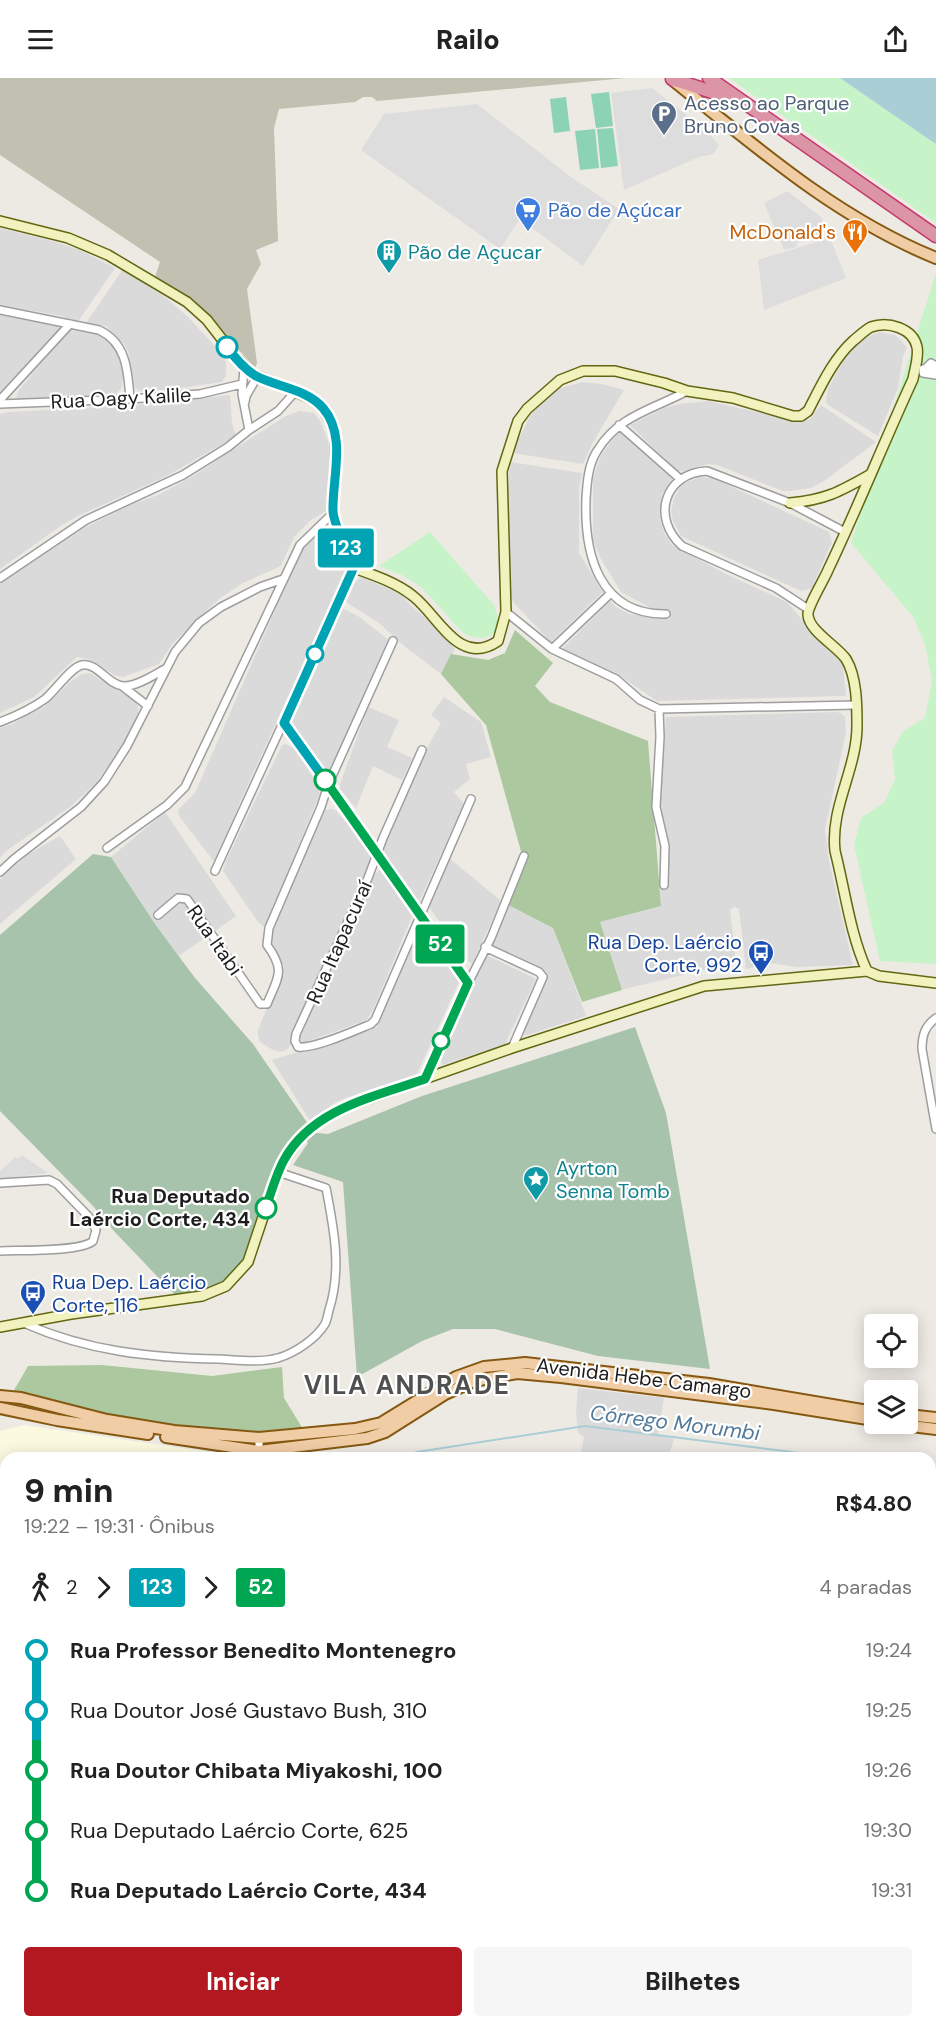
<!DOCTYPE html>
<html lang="pt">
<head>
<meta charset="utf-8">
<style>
	:root { --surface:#fff; --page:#f6f6f6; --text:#222; --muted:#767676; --accent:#b3171f }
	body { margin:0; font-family:"DM Sans",sans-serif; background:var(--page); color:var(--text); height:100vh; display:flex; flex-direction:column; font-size:22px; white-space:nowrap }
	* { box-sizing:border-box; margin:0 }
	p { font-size:20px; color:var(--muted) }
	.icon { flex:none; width:33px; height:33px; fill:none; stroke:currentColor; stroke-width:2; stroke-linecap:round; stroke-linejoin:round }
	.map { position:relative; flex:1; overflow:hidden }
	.details { position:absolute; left:0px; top:1374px; width:936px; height:576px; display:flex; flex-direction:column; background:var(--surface); border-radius:18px 18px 0 0; box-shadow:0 3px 15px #0003 }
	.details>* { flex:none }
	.badge { padding:0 12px; border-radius:4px; font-size:21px; line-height:39px }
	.controls { position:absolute; left:864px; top:1236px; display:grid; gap:12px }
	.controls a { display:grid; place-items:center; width:54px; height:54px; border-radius:6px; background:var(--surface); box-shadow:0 3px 15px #0003; font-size:30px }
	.map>.badge { position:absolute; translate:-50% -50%; box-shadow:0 0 0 3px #fff }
	.legs { display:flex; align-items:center; gap:9px; height:66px; padding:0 24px; font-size:20px }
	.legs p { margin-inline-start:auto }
	.headline { display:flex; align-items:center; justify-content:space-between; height:102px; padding:0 24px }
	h1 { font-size:33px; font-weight:800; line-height:45px }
	.button { display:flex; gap:12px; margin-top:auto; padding:12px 24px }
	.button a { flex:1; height:69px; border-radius:6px; background:var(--accent); color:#fff; font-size:24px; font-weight:800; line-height:69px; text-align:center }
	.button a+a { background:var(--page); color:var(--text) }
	ul { padding:0 24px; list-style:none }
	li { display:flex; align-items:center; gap:21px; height:60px; font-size:22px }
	li i { display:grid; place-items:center; width:9px; height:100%; margin:0 8px; background:currentColor }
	li i::after { content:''; width:15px; height:15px; margin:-8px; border:4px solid; border-radius:50%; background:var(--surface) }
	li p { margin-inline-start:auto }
	li:first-child i { background:linear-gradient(#0000 50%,currentColor 0) }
	li:last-child i { background:linear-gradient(currentColor 50%,#0000 0) }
	header { display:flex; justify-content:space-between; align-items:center; height:78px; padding:0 24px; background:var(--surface); font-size:27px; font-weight:800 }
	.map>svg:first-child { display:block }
	.residential { fill:#dbdada }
	.education { fill:#fbfae0 }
	.construction { fill:#c1c0b1 }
	.forest { fill:#acc89e }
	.cemetery { fill:#a8c3ab }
	.park { fill:#c6f3c7 }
	.pitch { fill:#8bd3b4 }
	.parking { fill:#ddd }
	.water { fill:#aaced6 }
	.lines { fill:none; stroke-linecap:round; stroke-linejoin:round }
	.stream { stroke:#aaced6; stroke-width:2 }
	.street-casing { stroke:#9e9e9e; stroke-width:10 }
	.secondary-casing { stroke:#626711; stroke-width:12 }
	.primary-casing { stroke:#855911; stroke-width:14 }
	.highway-casing { stroke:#c4396f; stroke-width:15 }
	.street { stroke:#fff; stroke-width:7 }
	.secondary { stroke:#f2f2be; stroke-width:9 }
	.primary { stroke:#f1cda6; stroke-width:10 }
	.highway { stroke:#dc95a6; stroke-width:12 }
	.line-1-casing { stroke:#fff; stroke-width:14 }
	.line-2-casing { stroke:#fff; stroke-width:14 }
	.line-1 { stroke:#00a3b4; stroke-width:9 }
	.line-2 { stroke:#00a651; stroke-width:9 }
	.stop-1-dot { fill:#fff; stroke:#00a3b4; stroke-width:3 }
	.stop-2-dot { fill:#fff; stroke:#00a651; stroke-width:3 }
	.labels { text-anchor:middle; stroke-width:4.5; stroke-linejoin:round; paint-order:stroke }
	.service-label { font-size:20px; fill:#4e5e75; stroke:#fff; text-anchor:start }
	.shop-label { font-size:20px; fill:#366cbe; stroke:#fff; text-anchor:start }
	.food-label { font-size:20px; fill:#c56008; stroke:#fff; text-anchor:end }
	.culture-label { font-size:20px; fill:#0d838f; stroke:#fff; text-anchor:start }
	.street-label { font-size:20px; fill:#1d1d1d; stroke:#fff }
	.transit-label { font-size:20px; fill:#164399; stroke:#fff; text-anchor:end }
	.stop-label { font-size:20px; font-weight:bold; fill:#1d1d1d; stroke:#fff; text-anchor:end }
	.water-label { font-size:21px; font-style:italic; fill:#527a9a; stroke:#fff }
	.district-label { font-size:26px; font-weight:bold; letter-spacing:1.5px; fill:#505050; stroke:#fff }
</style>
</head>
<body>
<header><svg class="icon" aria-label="menu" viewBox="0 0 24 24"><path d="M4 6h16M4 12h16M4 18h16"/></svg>Railo<svg class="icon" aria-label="share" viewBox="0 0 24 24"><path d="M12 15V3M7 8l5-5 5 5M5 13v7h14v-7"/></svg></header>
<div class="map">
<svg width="936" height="1950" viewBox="0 0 936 1950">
	<rect width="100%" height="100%" fill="#edeae4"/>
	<path class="residential" d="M0 150 49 162 80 172 115 190 77 245 62 238 0 227Z
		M123 191 166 220 188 239 212 265 226 284V298L222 304 167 312 141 313 134 309 129 276 124 266 106 248 86 245Z
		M0 235 60 247 61 251 0 317Z
		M68 252 94 255 111 264 116 270 121 285 123 299 121 311 115 316 18 323 16 320 19 312Z
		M880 254 895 257 900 261 907 270 903 278 898 310 878 358 828 327 826 324 828 311 843 283 862 261Z
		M582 304 602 306 624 312 592 366 583 386 512 375 530 338 551 315 561 310Z
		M230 317 232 345 236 358 167 398 80 437 62 447 0 491V336L8 334 136 327Z
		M708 323 797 343 804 344 810 341 821 327 876 364 824 403 811 410 791 413H783L717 387 708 386 685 393H677L630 347 664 330 679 326Z
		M299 333 314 335 321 344 328 363 330 388 328 428 326 433 311 442 294 459 281 488 243 505 219 521 173 565 159 586 123 599 114 597 91 582 77 579 34 619 0 635V506L84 450 130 427 158 417 195 397 223 378 286 338Z
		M619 353 673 400 662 416 660 441 664 455 672 467 724 495 787 524 799 538 813 557 837 578 843 587 846 618 657 623 616 595 562 571 610 523 616 529 629 536 670 541V534L651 530 621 514 601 481 593 462V400L601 377Z
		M510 384 582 395 579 411V475L603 514 551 564 513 524 511 516 508 411Z
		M700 399 713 400 829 454 832 464 812 510 802 513 792 509 681 458 673 443 671 434 674 420 682 406Z
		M324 447H329L331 451 344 480 345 494 241 722 215 785 179 738 178 732 195 715 305 464Z
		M361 499 404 517 407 524 437 550 455 571 441 596 404 568 379 545 346 524 355 504Z
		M342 530 358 538 390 563 331 694 328 695 301 660 292 642 294 630 309 607Z
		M90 595 135 623 138 628V636L132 650 117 676 97 704 70 729 6 773 0 780V650L14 645 45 628 71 603 82 596Z
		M444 619 481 644 491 679 466 686 470 701 454 714 464 726 419 824 383 775V770L428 668 441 645 431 637Z
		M368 629 399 642 387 669 412 680 402 702 373 688 356 730 340 711V706Z
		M836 634 841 635 845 639 846 654 825 752 829 783 853 887 797 889 770 885 746 891 739 831 734 829 730 832 736 884 621 912 600 844 661 828 660 810 668 808 669 766 660 728 666 639Z
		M286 666 295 671 318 707 320 715 270 838 264 849 258 844 223 793 226 783 282 667Z
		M332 731 335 732 349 747 370 776 372 782 339 850 291 966 287 972 280 974 273 972 260 964 258 958V952L284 889 272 864V851L325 732Z
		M165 734 236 838 179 878 155 846 111 779Z
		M60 758 76 781 0 846V801L27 777Z
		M449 780 501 823 472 886 468 883 429 829Z
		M380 791 412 838 374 930 367 942 306 964H302L300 960 301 956 374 797Z
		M508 826 553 850 586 938 524 958 526 945 547 899 545 894 493 869 492 864Z
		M420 850 459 904 417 996 343 1021 333 1026 310 1043 272 982 377 949Z
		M486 877 536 901 505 966 442 987 440 979Z
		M578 1310 664 1320 658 1357 674 1361 668 1380H580L584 1359 578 1355 576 1333Z
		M0 1820 6 1824V1944H28V1950L0 1947Z
		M141 1944H259L256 1950H138Z
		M283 1944H373L375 1950H267Z"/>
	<path class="education" d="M24 1347 242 1379 6 1380V1447L0 1446V1353Z"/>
	<path class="construction" d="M0 0H626L377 23 372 19H363L355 24 279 31 274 50 278 163 256 172 261 186 247 211 257 285 255 290 198 226 155 199 160 184 0 77Z"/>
	<path class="forest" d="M515 552 553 585 535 608 550 624 648 663 661 828 600 844 622 912 582 924 553 850 501 823 522 777 486 647 441 596 451 576 488 582 505 575Z
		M102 1287 212 1298 282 1289 284 1320 303 1351 266 1363 110 1339 13 1314 28 1288Z"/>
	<path class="cemetery" d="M93 776 111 779 155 846 195 900 253 966 306 1043 317 1055 328 1056 422 1018 635 949 666 1035 710 1291 598 1278 495 1251H453L422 1263 357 1299 343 1104 293 1087 308 1065 300 1053C271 1077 258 1139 246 1175 232 1208 206 1212 175 1217L113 1152 93 1128 0 1033V857Z"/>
	<path class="park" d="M729 0H840L936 66V145Z
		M936 195V886L880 883 854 767 861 740 885 724 895 701 892 673 903 653 925 640 932 602 925 567 914 540 851 465Z
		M430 454 494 527C505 554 490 568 463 555L421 509 402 497 379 488Z"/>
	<path class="pitch" d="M609 14 613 48 596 50 591 16Z
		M566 19 570 53 554 55 550 21Z
		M613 50 618 88 601 90 597 51Z
		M595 51 599 90 580 92 575 53Z"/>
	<path class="parking" d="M652 10 703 50 719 67 713 76 699 79 624 112 611 15Z
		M477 26 571 99 619 131 583 188 520 141 500 171 361 72 384 36Z
		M787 113 821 139 824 148 814 160 796 165 797 169 784 172 764 125Z
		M830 160 846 200 764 232 758 182Z
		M22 1077 48 1095 0 1101V1093L15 1079 17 1081Z"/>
	<path class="water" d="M840 0H936V66L927 60Z"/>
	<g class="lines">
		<path class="stream" d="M401 1380 417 1374 585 1348 840 1380
			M930 1392H936
			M930 1676 936 1673
			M542 1950 547 1944"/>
		<defs>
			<path id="street" d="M0 232 99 252C127 265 128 294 130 321
				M244 289 242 316 249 352
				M931 290H926L931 285 936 288
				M936 293 923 291V295L936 297
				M0 322 70 246
				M245 324 246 318 257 299
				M0 326 130 321 200 316 242 306
				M619 347 679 400
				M0 500 86 442 183 397 228 369 249 352 278 333 296 313
				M808 531 776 510 682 468C651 440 664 395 707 393L790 425 845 454
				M506 534 552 571 616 601 640 622 659 631 856 627
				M666 536C599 537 584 476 586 421 587 405 588 387 597 373 619 337 652 332 687 313
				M552 571 611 515
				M122 608 148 628
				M659 631 660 659 656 729 665 768 664 807
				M0 644C16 638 31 631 45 621 55 613 71 589 82 587 97 584 108 607 123 608 136 609 154 597 165 591
				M284 645 468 905
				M422 672 383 760 368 800 296 956 295 963 298 969C314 971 354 953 371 946L375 942 471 721
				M107 770 167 727 185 709 300 467 332 436
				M215 793 354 490
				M0 794 14 781 81 729 104 704 127 668 175 574 199 545 221 529 260 509 283 501
				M158 837 178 820 187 821 260 926H267C278 899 286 893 267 867L269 850 321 729 328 707 393 563
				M485 869 539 894 543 899 512 970
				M936 940C925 948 922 957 922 971L936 1051
				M425 1001 460 921 491 860 524 778
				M0 1105 49 1102 57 1106 89 1139 96 1152 93 1163C81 1174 20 1172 0 1173
				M26 1246C87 1273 152 1280 218 1281 238 1282 259 1285 278 1280 295 1275 316 1261 325 1246 327 1242 328 1236 329 1232 342 1192 334 1151 326 1110L278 1094
				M251 1380 259 1373V1360
				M930 1445 936 1444
				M0 1452 6 1454
				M0 1466 6 1462
				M930 1514 936 1519
				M0 1597 6 1592
				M930 1598 936 1593
				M0 1682 6 1677
				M0 1722 6 1723
				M930 1885 936 1886
				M417 1944V1950
				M790 1944 821 1950
				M133 1950 136 1944
				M261 1950 265 1944
				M553 1950 558 1944"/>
			<path id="secondary" d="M0 143 68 160 108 177 187 224 207 242 235 278 251 295 312 321 322 329 332 346 335 356 336 385 332 436 354 490C374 497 397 505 413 518 438 537 459 590 498 563L506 534 502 393 518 343 527 331 560 302 583 293H615L664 305 687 313 733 320 793 338H801L808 333C820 310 833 281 853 263 858 259 865 252 871 249 888 243 913 250 917 269 919 279 915 290 913 301 884 364 858 429 828 492 824 502 807 529 808 537 809 553 837 568 846 581 857 599 857 628 857 648 857 691 830 729 835 773 845 812 850 856 867 893
				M790 425C826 422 841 413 871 396
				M0 1249 71 1236 202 1218 226 1208 248 1184 277 1097 285 1081 300 1060 317 1045 345 1029 512 970 704 908 867 893 879 898 936 905
				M930 1761 936 1756
				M668 1950 675 1944"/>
			<path id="primary" d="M674 3C756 69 837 140 936 180
				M0 1318 21 1320 107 1342 174 1353 259 1360 355 1351 381 1345 456 1299 484 1289 525 1285 709 1306 874 1334
				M0 1330 57 1342 148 1356
				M908 1337 936 1340
				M895 1346 936 1351
				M166 1359 259 1373 367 1360 385 1354 445 1316 474 1303 517 1295 561 1299 774 1326 874 1342"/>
			<path id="highway" d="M709 0 936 158
				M672 1 731 20"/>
		</defs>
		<use href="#street" class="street-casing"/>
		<use href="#secondary" class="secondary-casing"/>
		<use href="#primary" class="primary-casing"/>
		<use href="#highway" class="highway-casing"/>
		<use href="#street" class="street"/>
		<use href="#secondary" class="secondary"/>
		<use href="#primary" class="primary"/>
		<use href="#highway" class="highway"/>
	</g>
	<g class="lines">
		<defs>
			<path id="line-1" d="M227 269C235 280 244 291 256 298 277 309 307 311 323 330 347 358 332 400 333 433 333 445 349 477 354 489L284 645 325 702"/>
			<path id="line-2" d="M266 1130C271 1114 276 1097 284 1082 312 1031 373 1019 425 1001L468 905 325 702"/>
		</defs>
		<use href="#line-1" class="line-1-casing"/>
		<use href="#line-2" class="line-2-casing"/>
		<use href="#line-1" class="line-1"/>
		<use href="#line-2" class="line-2"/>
	</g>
	<defs>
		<symbol id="parking-pin" viewBox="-11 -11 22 30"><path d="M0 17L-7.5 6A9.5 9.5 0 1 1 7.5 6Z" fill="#5c6f8a" stroke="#fff"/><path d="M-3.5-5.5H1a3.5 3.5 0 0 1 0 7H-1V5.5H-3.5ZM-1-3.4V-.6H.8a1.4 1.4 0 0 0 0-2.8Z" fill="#fff"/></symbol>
		<symbol id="supermarket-pin" viewBox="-11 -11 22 30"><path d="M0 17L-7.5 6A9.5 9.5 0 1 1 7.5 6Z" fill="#3f7fe0" stroke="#fff"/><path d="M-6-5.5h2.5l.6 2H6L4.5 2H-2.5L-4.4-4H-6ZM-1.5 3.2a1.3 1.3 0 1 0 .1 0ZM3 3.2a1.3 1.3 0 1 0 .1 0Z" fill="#fff"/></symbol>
		<symbol id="restaurant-pin" viewBox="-11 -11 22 30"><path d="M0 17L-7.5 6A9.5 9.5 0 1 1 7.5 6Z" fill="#e8710a" stroke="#fff"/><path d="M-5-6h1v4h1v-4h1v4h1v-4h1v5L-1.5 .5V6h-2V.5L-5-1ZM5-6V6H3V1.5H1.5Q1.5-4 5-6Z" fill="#fff"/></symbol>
		<symbol id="building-pin" viewBox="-11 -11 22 30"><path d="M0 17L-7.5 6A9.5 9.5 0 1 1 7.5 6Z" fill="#0f9aa8" stroke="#fff"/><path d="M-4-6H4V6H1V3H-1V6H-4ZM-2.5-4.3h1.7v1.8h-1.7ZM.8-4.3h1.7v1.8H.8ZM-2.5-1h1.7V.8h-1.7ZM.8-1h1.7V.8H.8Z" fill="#fff"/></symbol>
		<symbol id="bus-pin" viewBox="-11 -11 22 30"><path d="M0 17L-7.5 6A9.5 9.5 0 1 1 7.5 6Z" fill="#1a4fb4" stroke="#fff"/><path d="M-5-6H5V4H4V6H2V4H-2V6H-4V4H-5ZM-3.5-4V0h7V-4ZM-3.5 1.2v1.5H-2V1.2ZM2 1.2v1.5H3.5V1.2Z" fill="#fff"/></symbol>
		<symbol id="sight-pin" viewBox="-11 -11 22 30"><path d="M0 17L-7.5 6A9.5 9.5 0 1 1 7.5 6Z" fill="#0f9aa8" stroke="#fff"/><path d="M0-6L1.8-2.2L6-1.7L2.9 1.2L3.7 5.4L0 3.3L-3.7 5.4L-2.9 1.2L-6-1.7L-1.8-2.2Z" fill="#fff"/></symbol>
	</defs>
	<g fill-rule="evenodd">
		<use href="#parking-pin" x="649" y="21" width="30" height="40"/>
		<use href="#supermarket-pin" x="513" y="117" width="30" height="40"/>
		<use href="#restaurant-pin" x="840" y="139" width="30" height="40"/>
		<use href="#building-pin" x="374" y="159" width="30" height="40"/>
		<use href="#bus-pin" x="746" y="860" width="30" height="40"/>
		<use href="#sight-pin" x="521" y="1086" width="30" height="40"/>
		<use href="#bus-pin" x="18" y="1200" width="30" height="40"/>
	</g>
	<g class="stop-1-dot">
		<circle cx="227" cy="269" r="10"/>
		<circle cx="315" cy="576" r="8"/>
	</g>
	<g class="stop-2-dot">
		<circle cx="325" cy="702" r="10"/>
		<circle cx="441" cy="963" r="8"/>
		<circle cx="266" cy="1130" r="10"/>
	</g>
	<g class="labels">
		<g class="service-label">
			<text x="684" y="32">Acesso ao Parque<tspan x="684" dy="23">Bruno Covas</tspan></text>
		</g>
		<g class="shop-label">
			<text x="548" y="139">Pão de Açúcar</text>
		</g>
		<g class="food-label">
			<text x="836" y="161">McDonald's</text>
		</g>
		<g class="culture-label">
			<text x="408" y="181">Pão de Açucar</text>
			<text x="556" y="1097">Ayrton<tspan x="556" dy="23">Senna Tomb</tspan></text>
		</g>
		<g class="street-label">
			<text transform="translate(121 320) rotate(-3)" y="7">Rua Oagy Kalile</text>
			<text transform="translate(215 862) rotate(55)" y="7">Rua Itabi</text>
			<text transform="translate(339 864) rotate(-66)" y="7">Rua Itapacuraí</text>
			<text transform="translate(644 1300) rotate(7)" y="7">Avenida Hebe Camargo</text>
		</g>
		<g class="transit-label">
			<text x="742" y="871">Rua Dep. Laércio<tspan x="742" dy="23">Corte, 992</tspan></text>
			<text x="52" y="1211" text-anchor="start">Rua Dep. Laércio<tspan x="52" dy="23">Corte, 116</tspan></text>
		</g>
		<g class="stop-label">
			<text x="250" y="1125">Rua Deputado<tspan x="250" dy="23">Laércio Corte, 434</tspan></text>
		</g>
		<g class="water-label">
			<text transform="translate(675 1345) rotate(7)" y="7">Córrego Morumbi</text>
		</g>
		<g class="district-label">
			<text x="407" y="1316">VILA ANDRADE</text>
		</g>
	</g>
</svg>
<div class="controls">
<a><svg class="icon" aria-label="locate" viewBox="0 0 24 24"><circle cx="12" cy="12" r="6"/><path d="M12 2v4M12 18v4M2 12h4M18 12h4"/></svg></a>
<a><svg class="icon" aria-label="layers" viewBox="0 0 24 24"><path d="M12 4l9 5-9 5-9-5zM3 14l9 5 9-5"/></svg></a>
</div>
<b class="badge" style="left:346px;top:470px;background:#00a3b4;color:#fff">123</b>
<b class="badge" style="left:440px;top:866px;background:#00a651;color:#fff">52</b>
<section class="details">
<div class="headline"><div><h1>9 min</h1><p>19:22 – 19:31 · Ônibus</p></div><b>R$4.80</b></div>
<div class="legs"><svg class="icon" aria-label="walk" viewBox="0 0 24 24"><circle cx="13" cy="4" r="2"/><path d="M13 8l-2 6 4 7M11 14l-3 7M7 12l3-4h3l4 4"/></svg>2<svg class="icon" aria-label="forward" viewBox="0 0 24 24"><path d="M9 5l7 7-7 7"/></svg><b class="badge" style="background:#00a3b4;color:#fff">123</b><svg class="icon" aria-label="forward" viewBox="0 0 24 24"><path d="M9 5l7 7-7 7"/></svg><b class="badge" style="background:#00a651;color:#fff">52</b><p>4 paradas</p></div>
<ul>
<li><i style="color:#00a3b4"></i><b>Rua Professor Benedito Montenegro</b><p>19:24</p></li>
<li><i style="color:#00a3b4"></i><span>Rua Doutor José Gustavo Bush, 310</span><p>19:25</p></li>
<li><i style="color:#00a651"></i><b>Rua Doutor Chibata Miyakoshi, 100</b><p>19:26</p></li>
<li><i style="color:#00a651"></i><span>Rua Deputado Laércio Corte, 625</span><p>19:30</p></li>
<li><i style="color:#00a651"></i><b>Rua Deputado Laércio Corte, 434</b><p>19:31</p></li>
</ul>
<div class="button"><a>Iniciar</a><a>Bilhetes</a></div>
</section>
</div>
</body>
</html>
